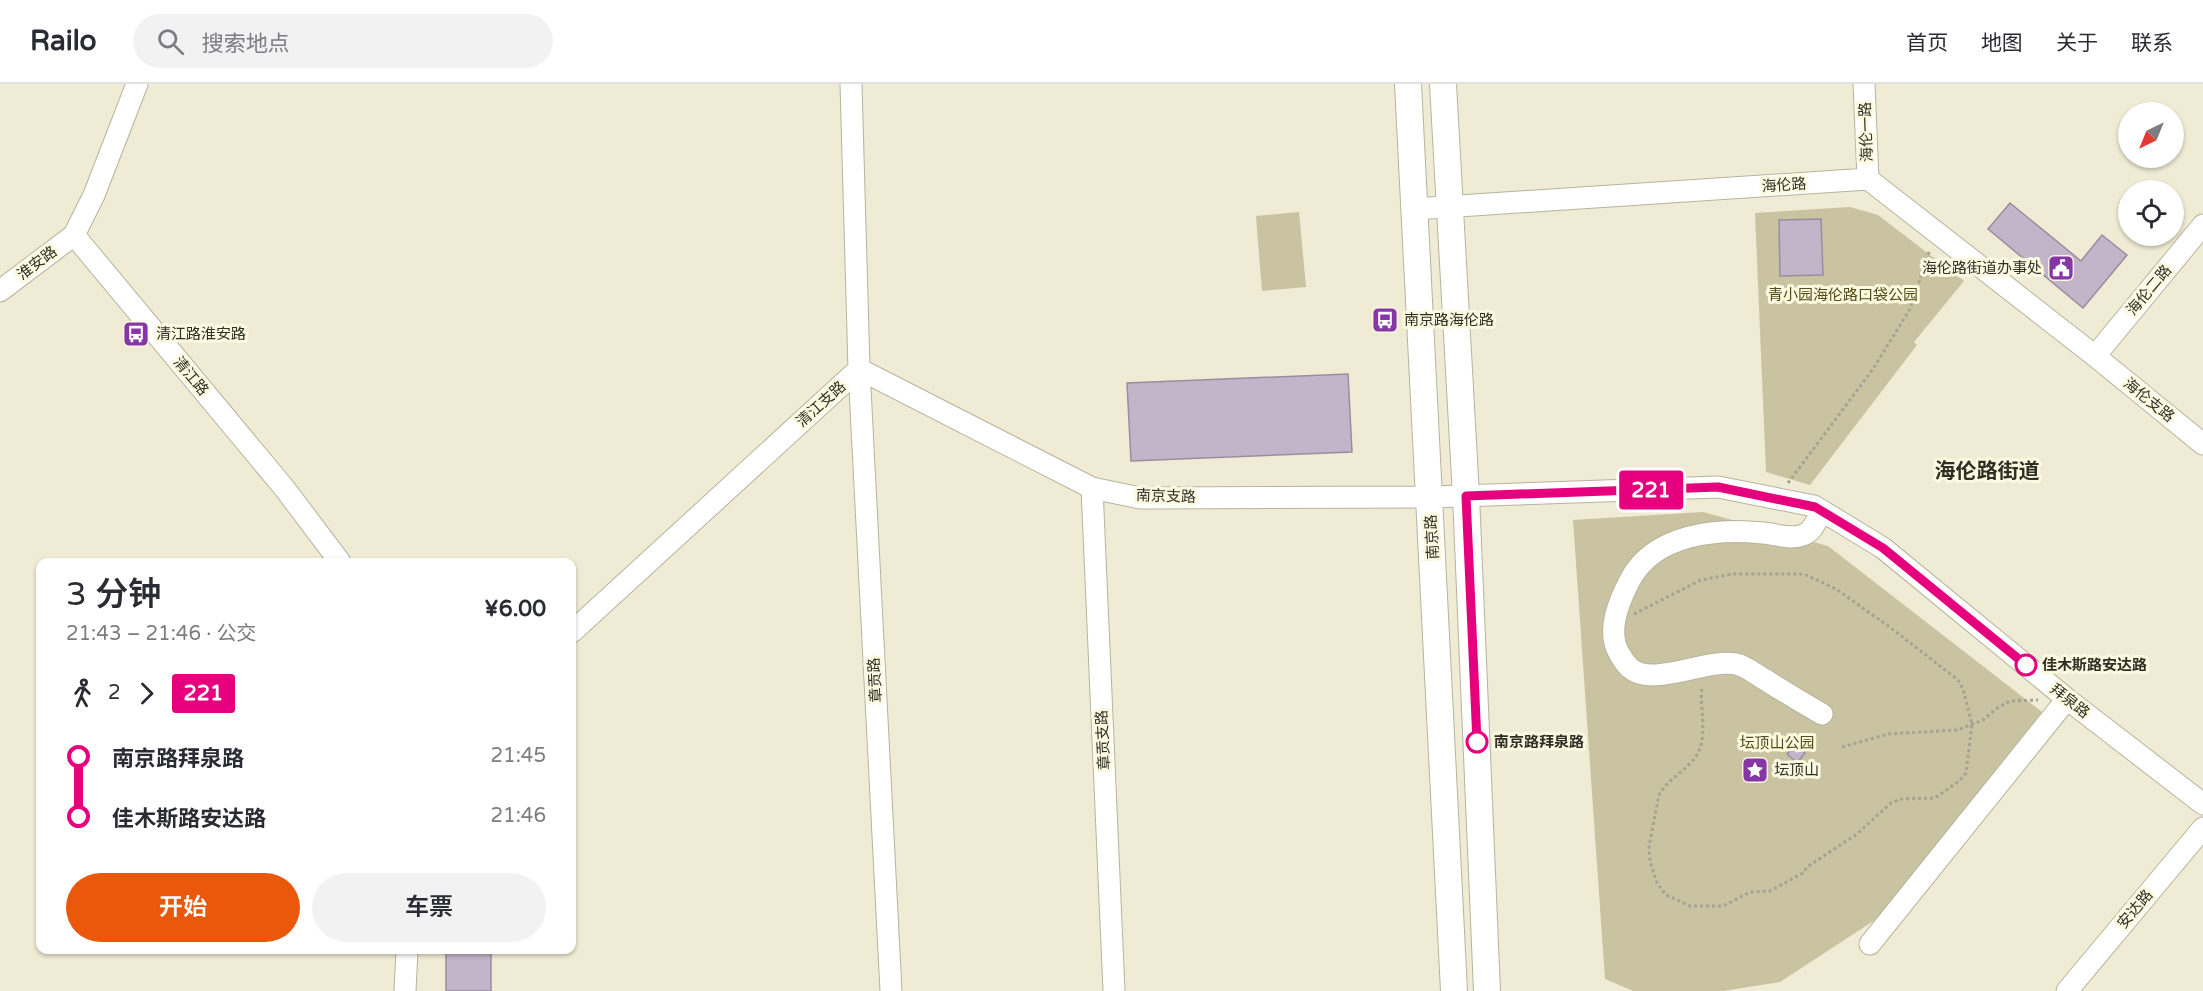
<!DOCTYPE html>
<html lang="zh">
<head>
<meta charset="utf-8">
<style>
	:root { --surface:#fff; --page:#f2f2f3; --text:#2b2b33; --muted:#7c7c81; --line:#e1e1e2; --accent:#ea580c }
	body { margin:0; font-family:"Varela Round","Noto Sans SC",sans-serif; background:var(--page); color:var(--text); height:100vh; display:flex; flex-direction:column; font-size:22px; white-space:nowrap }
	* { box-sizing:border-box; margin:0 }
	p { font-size:20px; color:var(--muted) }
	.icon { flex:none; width:33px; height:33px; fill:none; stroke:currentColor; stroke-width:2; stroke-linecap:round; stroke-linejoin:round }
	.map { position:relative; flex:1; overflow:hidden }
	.panel { position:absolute; left:36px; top:474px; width:540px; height:396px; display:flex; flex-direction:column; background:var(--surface); border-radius:12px; box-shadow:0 2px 4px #0004 }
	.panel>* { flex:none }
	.badge { padding:0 12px; border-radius:4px; font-size:21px; line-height:39px }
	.needle { width:39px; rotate:223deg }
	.controls { position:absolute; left:2118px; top:18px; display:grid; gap:12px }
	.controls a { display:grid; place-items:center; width:66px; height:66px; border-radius:50%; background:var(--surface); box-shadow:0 2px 4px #0004; font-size:30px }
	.map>.badge { position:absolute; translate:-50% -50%; box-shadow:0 0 0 3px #fff }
	.legs { display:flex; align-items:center; gap:9px; height:66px; padding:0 30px; font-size:20px }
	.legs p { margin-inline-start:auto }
	.headline { display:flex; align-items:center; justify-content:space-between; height:102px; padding:0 30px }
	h1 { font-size:33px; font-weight:600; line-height:45px }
	.primary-button { display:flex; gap:12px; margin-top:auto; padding:12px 30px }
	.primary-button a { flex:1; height:69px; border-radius:36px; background:var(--accent); color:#fff; font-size:24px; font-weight:600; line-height:69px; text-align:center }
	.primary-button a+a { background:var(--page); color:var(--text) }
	ul { padding:0 30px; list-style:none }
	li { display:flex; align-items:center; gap:21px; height:60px; font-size:22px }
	li i { display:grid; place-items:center; width:9px; height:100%; margin:0 8px; background:currentColor }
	li i::after { content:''; width:15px; height:15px; margin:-8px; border:4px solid; border-radius:50%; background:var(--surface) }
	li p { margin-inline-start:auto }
	li:first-child i { background:linear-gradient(#0000 50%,currentColor 0) }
	li:last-child i { background:linear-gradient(currentColor 50%,#0000 0) }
	header { display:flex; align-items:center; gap:36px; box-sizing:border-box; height:84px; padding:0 30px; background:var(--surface); border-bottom:2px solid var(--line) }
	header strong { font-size:28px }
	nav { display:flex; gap:33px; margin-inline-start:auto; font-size:21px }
	.search { width:420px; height:54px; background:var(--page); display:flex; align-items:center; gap:15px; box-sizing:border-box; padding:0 21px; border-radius:33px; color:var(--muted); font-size:22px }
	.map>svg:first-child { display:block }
	.green { fill:#c9c3a2 }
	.building { fill:#c3b5c9; stroke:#9a8da0; stroke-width:1.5 }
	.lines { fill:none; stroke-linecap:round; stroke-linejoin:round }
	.minor-casing { stroke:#b7b49d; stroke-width:23 }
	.major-casing { stroke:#b7b49d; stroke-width:28 }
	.path { stroke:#a5a391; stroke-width:3; stroke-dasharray:3 3; stroke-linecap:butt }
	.minor { stroke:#fff; stroke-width:21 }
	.major { stroke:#fff; stroke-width:26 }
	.line-1-casing { stroke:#fff; stroke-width:14 }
	.line-1 { stroke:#e6007e; stroke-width:9 }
	.stop-1-dot { fill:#fff; stroke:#e6007e; stroke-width:3 }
	.labels { text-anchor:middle; stroke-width:6; stroke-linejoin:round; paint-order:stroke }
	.street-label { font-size:15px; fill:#302f26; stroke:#fcf9e1 }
	.poi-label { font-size:15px; fill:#302f26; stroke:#fcf9e1; text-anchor:start }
	.park-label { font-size:15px; fill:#544c17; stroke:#fcf9e1 }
	.stop-label { font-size:15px; font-weight:bold; fill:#302f26; stroke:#fcf9e1; text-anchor:start }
	.district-label { font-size:21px; font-weight:bold; fill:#302f26; stroke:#fcf9e1 }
</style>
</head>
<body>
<header>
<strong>Railo</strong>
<div class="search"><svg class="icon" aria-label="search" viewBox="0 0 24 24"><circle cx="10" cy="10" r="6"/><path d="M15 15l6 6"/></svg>搜索地点</div>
<nav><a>首页</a><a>地图</a><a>关于</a><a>联系</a></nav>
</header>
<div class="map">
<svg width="2203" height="907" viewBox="0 0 2203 907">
	<rect width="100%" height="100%" fill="#efebd4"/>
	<path class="green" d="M1850 123 1878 131 1964 197 1914 258 1917 261 1810 401 1766 388 1755 129Z
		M1299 128 1306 203 1262 207 1256 132Z
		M1703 428 1828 462 2042 628 1878 834 1780 898 1723 907H1633L1605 895 1573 436Z"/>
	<path class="building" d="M2010 119 2081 177 2102 151 2127 171 2083 224 1988 145Z
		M1821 135 1823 191 1780 192 1779 136Z
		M1348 290 1352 368 1131 377 1127 299Z
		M1795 661 1805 669 1797 679 1787 670Z
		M446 866H491V907H446Z"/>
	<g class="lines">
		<defs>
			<path id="minor" d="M1864 0 1868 95
				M1414 125 1868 95 2095 272 2203 360
				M74 151 285 405 340 478
				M0 207 74 151 94 111 137 0
				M2095 272 2203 141
				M1092 404 1114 907
				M1822 427C1817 435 1813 448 1803 451 1790 456 1777 450 1763 449 1717 444 1654 450 1630 496 1619 517 1606 547 1619 569 1622 574 1625 580 1630 584 1652 604 1707 574 1736 580 1746 582 1755 590 1764 595 1783 607 1803 619 1822 630
				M572 548 859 285 851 0
				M1870 860 2067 615
				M405 907 407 866
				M891 907 859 285 1092 404 1140 414 1430 413 1718 403 1814 422 1883 464 2067 615 2203 720
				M2067 907 2203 744"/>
			<path id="major" d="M1408 0 1454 907
				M1443 0 1466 412 1487 907"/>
		</defs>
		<use href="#minor" class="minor-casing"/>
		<use href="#major" class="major-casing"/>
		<path class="path" d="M1788 399 1873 285 1910 225 1930 165
			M1634 530 1701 496 1732 490H1804L1836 505 1891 544 1958 596 1963 605 1972 640 1966 689 1959 697 1935 714 1901 715 1891 719 1857 750 1807 783 1803 789 1770 807 1750 808 1723 822H1690L1666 811 1657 799 1650 777 1649 762 1659 711C1668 694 1689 686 1698 669 1708 649 1699 623 1702 602
			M1842 663 1888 650 1957 646 1983 636 1996 625 2010 617 2038 616"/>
		<use href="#minor" class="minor"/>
		<use href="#major" class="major"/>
	</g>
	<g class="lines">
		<defs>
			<path id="line-1" d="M1477 658 1466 412 1718 403 1815 423 1883 464 2026 581"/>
		</defs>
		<use href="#line-1" class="line-1-casing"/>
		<use href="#line-1" class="line-1"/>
	</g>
	<defs>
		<symbol id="civic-square" viewBox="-11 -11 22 22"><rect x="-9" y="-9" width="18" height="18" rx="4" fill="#8636a6" stroke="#fcf9e1"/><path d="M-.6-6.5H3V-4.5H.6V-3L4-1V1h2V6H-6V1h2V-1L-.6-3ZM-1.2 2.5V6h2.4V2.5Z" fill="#fff"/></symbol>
		<symbol id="bus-square" viewBox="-11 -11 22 22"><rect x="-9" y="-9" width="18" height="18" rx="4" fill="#8636a6" stroke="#fcf9e1"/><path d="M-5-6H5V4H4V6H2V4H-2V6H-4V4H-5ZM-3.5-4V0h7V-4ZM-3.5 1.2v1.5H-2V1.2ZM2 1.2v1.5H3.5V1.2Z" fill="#fff"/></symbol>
		<symbol id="sight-square" viewBox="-11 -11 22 22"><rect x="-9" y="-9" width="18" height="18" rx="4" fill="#8636a6" stroke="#fcf9e1"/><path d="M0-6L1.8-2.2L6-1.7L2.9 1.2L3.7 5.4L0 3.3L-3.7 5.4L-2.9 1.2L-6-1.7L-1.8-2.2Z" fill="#fff"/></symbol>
	</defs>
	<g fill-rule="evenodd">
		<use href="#civic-square" x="2046" y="169" width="30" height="30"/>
		<use href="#bus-square" x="1370" y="221" width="30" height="30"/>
		<use href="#bus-square" x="121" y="235" width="30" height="30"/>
		<use href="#sight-square" x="1740" y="671" width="30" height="30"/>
	</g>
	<g class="stop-1-dot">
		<circle cx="2026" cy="581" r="10"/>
		<circle cx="1477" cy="658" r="10"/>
	</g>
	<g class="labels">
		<g class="street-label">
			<text transform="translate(1866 48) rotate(-92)" y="5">海伦一路</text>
			<text transform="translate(1784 101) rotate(-4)" y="5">海伦路</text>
			<text transform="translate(37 179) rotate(-37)" y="5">淮安路</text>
			<text transform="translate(2149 206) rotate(-50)" y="5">海伦二路</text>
			<text transform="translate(191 292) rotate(50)" y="5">清江路</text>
			<text transform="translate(2149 316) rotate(39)" y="5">海伦支路</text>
			<text transform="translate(821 320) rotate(-42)" y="5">清江支路</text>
			<text transform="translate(1166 412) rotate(2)" y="5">南京支路</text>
			<text transform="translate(1432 453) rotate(-93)" y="5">南京路</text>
			<text transform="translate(875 596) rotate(-93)" y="5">章贡路</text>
			<text transform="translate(2070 617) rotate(38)" y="5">拜泉路</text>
			<text transform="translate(1103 656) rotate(-93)" y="5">章贡支路</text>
			<text transform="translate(2135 825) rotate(-50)" y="5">安达路</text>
		</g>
		<g class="poi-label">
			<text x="2042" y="189" text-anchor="end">海伦路街道办事处</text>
			<text x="1404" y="241">南京路海伦路</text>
			<text x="156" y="255">清江路淮安路</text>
			<text x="1774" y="691">坛顶山</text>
		</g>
		<g class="park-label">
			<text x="1843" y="216">青小园海伦路口袋公园</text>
			<text x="1777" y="664">坛顶山公园</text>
		</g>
		<g class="stop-label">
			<text x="2042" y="586">佳木斯路安达路</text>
			<text x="1494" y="663">南京路拜泉路</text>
		</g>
		<g class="district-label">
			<text x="1987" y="394">海伦路街道</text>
		</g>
	</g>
</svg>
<div class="controls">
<a><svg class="needle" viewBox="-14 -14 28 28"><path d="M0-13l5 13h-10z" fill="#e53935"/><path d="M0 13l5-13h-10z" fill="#7c7c81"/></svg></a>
<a><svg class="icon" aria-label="locate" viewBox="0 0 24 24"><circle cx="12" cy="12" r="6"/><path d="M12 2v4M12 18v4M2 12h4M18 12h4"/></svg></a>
</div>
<b class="badge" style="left:1651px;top:406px;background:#e6007e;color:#fff">221</b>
<section class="panel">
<div class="headline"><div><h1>3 分钟</h1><p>21:43 – 21:46 · 公交</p></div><b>¥6.00</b></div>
<div class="legs"><svg class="icon" aria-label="walk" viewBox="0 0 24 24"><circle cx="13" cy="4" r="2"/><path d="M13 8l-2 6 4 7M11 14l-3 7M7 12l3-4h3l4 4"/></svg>2<svg class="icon" aria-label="forward" viewBox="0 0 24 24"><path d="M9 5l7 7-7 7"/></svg><b class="badge" style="background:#e6007e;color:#fff">221</b></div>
<ul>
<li><i style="color:#e6007e"></i><b>南京路拜泉路</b><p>21:45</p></li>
<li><i style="color:#e6007e"></i><b>佳木斯路安达路</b><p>21:46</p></li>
</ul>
<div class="primary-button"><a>开始</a><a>车票</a></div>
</section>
</div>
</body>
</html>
